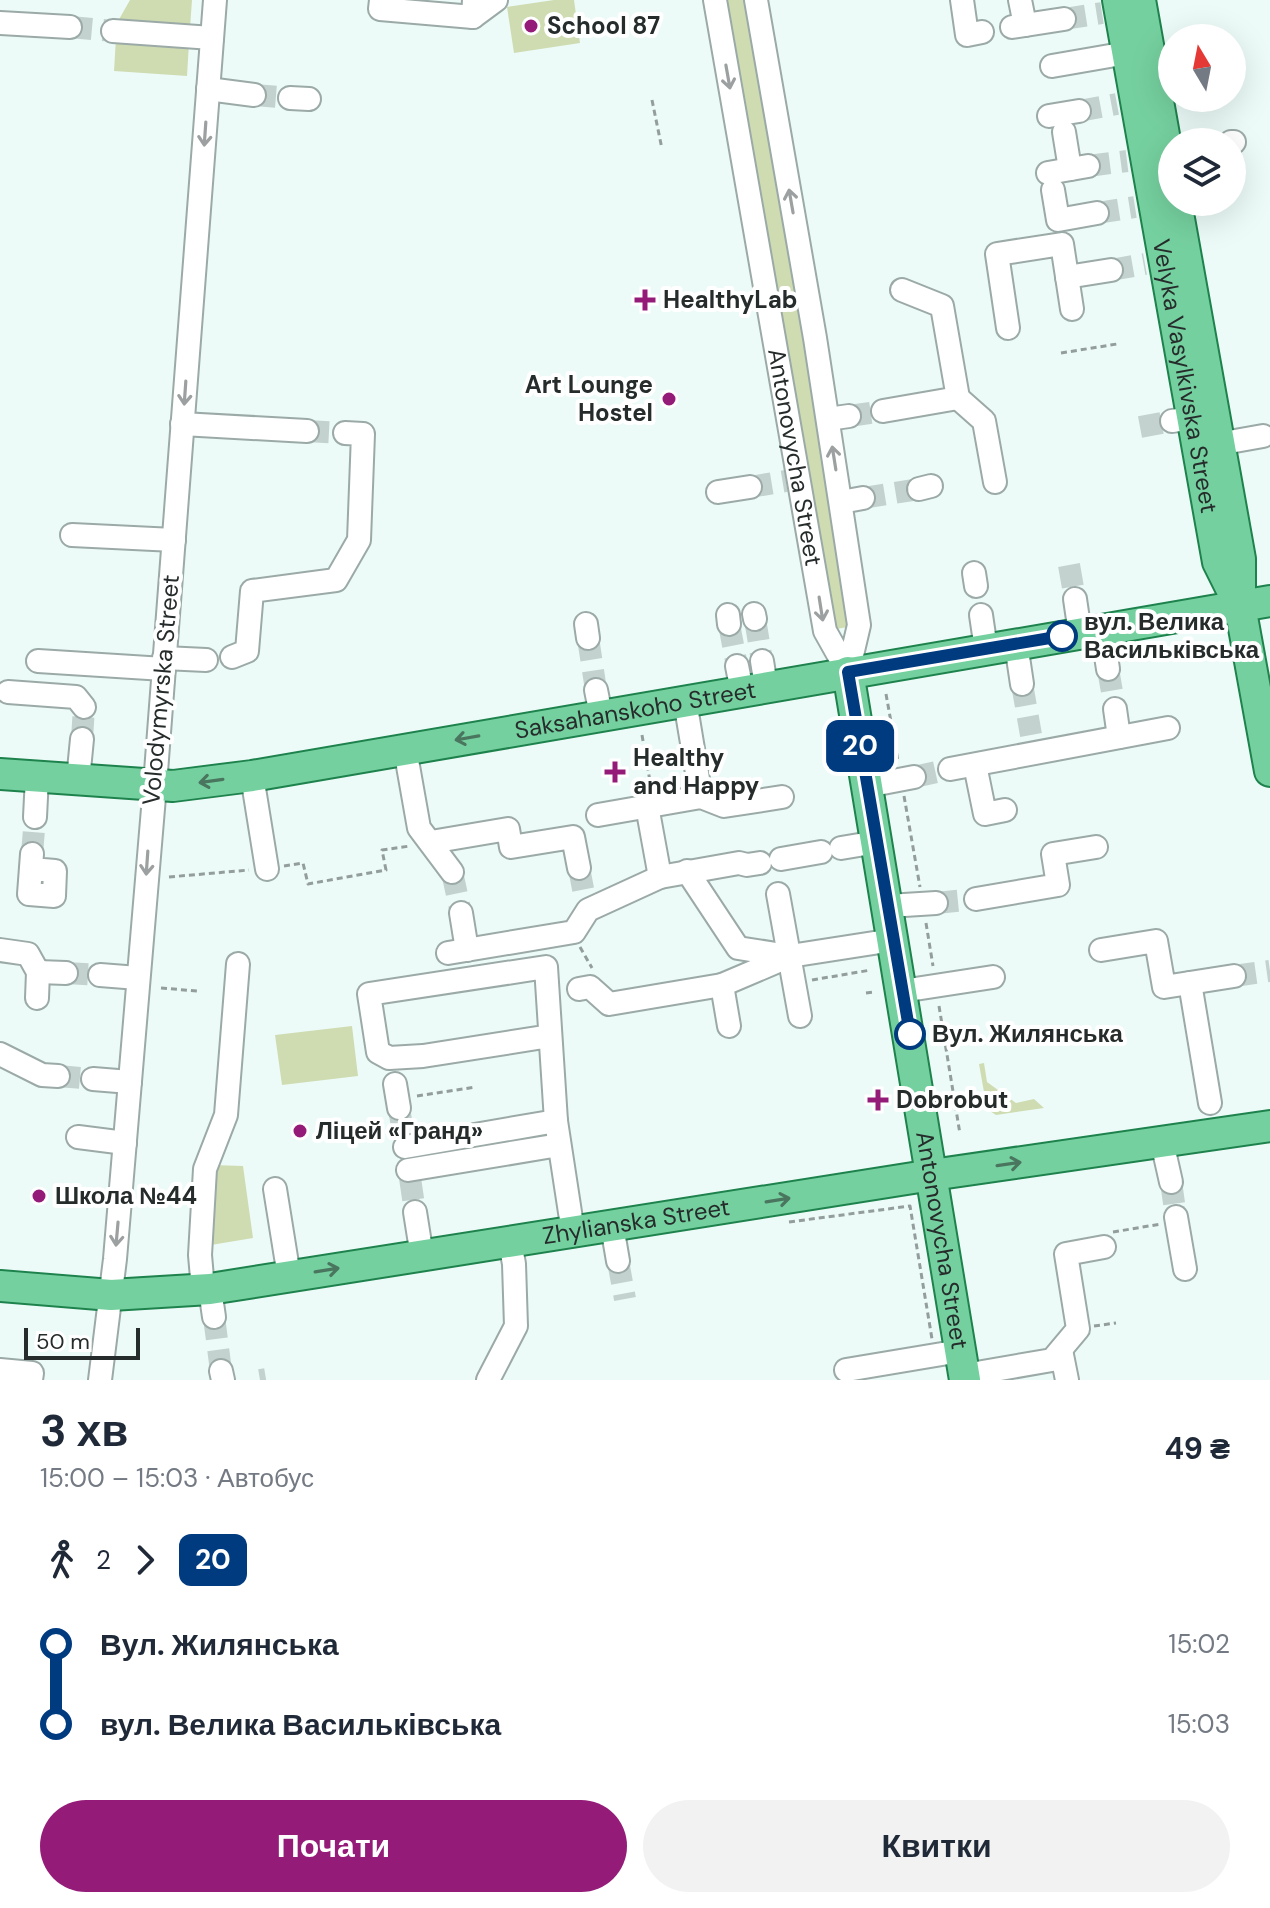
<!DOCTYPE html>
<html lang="uk">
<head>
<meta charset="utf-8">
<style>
	:root { --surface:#fff; --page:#f2f2f3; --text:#1f2937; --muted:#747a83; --accent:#941c78 }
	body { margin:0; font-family:"DM Sans",sans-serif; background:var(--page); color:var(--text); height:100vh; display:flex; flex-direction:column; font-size:30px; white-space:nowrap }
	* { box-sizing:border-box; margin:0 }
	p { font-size:26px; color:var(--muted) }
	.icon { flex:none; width:44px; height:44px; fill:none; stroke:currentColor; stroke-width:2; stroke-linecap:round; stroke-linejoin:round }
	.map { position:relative; height:1380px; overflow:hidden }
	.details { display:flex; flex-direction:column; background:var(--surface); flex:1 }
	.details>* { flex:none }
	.badge { padding:0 16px; border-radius:12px; font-size:28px; line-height:52px }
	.needle { width:52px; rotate:350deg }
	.tools { position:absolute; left:1158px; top:24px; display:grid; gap:16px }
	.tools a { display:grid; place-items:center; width:88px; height:88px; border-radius:50%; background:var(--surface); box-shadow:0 8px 32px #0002; font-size:40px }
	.scale { position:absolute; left:24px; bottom:20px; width:116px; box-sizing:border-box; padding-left:8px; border:4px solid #262c2b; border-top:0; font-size:22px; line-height:28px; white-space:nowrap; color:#262c2b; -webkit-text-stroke:6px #fff; paint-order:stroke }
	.map>.badge { position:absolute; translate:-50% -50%; box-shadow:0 0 0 4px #fff }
	.legs { display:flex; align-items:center; gap:12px; height:88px; padding:0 40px; font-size:26px }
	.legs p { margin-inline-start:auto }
	.overview { display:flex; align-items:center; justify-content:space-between; height:136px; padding:0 40px }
	h1 { font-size:44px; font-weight:700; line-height:60px }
	.button { display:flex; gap:16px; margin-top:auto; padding:16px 40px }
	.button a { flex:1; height:92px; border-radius:48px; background:var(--accent); color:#fff; font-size:32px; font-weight:700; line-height:92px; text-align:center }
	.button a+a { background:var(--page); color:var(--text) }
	ul { padding:0 40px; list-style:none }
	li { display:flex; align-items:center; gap:28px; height:80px; font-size:30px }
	li i { display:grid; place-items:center; width:12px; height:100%; margin:0 10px; background:currentColor }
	li i::after { content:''; width:20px; height:20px; margin:-10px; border:6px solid; border-radius:50%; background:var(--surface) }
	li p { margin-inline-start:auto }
	li:first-child i { background:linear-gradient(#0000 50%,currentColor 0) }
	li:last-child i { background:linear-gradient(currentColor 50%,#0000 0) }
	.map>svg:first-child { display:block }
	.green { fill:#cfdcb2 }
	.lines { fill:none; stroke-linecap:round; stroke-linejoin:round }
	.minor-tunnel { stroke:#c4d2cf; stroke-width:22; stroke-dasharray:22 11; stroke-linecap:butt }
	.minor-casing { stroke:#9baaa7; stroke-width:26 }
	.major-casing { stroke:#1e824d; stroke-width:34 }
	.path { stroke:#939e9c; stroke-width:3; stroke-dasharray:6 4; stroke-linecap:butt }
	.minor { stroke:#fff; stroke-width:22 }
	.major { stroke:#75d09f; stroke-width:30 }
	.oneway { stroke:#9da0a0 }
	.oneway2 { stroke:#4a765f }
	.line-1-casing { stroke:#fff; stroke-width:18 }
	.line-1 { stroke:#003b80; stroke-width:12 }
	.poi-dot { fill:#941c78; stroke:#fff; stroke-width:3 }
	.stop-1-dot { fill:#fff; stroke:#003b80; stroke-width:4 }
	.labels { text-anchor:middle; stroke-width:8; stroke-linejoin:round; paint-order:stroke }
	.poi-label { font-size:24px; font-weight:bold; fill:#262c2b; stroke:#fff; text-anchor:start }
	.street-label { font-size:24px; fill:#262c2b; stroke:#fff }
	.stop-label { font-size:24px; font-weight:bold; fill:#262c2b; stroke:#fff; text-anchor:start }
</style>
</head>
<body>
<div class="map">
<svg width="1270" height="1380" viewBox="0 0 1270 1380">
	<rect width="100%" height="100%" fill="#ecfbf8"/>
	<path class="green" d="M130 0H192L190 28 117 23Z
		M554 0H574L580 43 514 53 507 7Z
		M715 0H756L859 625 825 631Z
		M116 38 189 43 187 76 114 71Z
		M352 1026 358 1076 282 1085 275 1035Z
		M984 1063 987 1082 1016 1103 1034 1099 1044 1108 996 1115 987 1109 979 1064Z
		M212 1165 243 1166 253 1238 205 1246Z"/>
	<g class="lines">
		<path class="minor-tunnel" d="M1064 19 1102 13
			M70 27 113 31
			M254 95 290 98
			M1079 111 1117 104
			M1088 166 1127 161
			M1097 213 1135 207
			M1111 270 1145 264
			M849 416 883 411
			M1140 427 1172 421
			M307 431 345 433
			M750 487 786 481
			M863 498 919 489
			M1069 565 1075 599
			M755 619 762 661
			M729 624 737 666
			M588 638 596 690
			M1108 669 1115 709
			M1022 684 1031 735
			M82 739 84 707
			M914 777 950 769
			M32 854 35 817
			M579 868 585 899
			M452 872 461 913
			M936 903 976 899
			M66 973 100 975
			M1234 976 1270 971
			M58 1076 93 1079
			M399 1108 404 1139
			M410 1178 415 1212
			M1171 1182 1176 1217
			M618 1261 625 1299
			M214 1317 221 1371
			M260 1380 266 1379"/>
		<defs>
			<g id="minor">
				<path d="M381 0 380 9 473 17 474 0"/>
				<path id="s1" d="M715 0 825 631 848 672"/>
				<path d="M756 0 815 338 859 625 848 672"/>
				<path d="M962 0 967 35 982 32"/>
				<path d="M1020 0 1025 25"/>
				<path d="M473 17 496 0"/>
				<path d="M0 23 70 27"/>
				<path d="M1012 27 1064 19"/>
				<path d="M113 31 212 38"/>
				<path d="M1052 66 1127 53"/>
				<path d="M208 89 254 95"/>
				<path d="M290 98 309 99"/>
				<path d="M1049 116 1079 111"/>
				<path d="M1064 132 1070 169"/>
				<path d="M1231 142H1234"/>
				<path d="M1048 173 1088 166"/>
				<path d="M1053 190 1058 220 1097 213"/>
				<path d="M1067 277 1111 270"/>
				<path d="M1008 328 997 254 1062 244 1072 309"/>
				<path d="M958 398 984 421 995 482"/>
				<path d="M883 411 958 398 942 306 902 290"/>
				<path d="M828 419 849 416"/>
				<path d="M1172 421 1192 418"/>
				<path d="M182 424 307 431"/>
				<path d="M1218 444 1263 436"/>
				<path d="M919 489 931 486"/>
				<path d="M718 492 750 487"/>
				<path d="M841 502 863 498"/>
				<path d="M72 535 174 540"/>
				<path d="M974 573 976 586"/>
				<path d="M1075 599 1080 633"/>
				<path d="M754 614 755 619"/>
				<path d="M728 615 729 624"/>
				<path d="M981 615 986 649"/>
				<path d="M586 624 588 638"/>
				<path d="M1102 630 1108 669"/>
				<path d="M1016 644 1022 684"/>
				<path d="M232 657 247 651 252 591 336 580 359 540 363 434 345 433"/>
				<path d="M164 658 206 660"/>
				<path d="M38 661 164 669"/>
				<path d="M762 661 766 686"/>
				<path d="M737 666 742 691"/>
				<path d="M596 690 601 715"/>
				<path d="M8 692 76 697 84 707"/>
				<path d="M685 701 701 797"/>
				<path d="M1115 709 1119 737"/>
				<path d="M405 749 419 828 452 872"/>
				<path d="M975 765 985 814 1005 810"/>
				<path d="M950 769 1168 728"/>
				<path d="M252 776 267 869"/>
				<path d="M78 780 82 739"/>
				<path d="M867 786 914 777"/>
				<path d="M647 806 660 877"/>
				<path d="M598 815 701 797 724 806 782 797"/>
				<path d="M35 817 37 777"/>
				<path d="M431 842 508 829 511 847 573 837 579 868"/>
				<path d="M841 848 877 842"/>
				<path d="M781 859 821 852"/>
				<path d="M31 869 55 871 54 896 29 894 32 854"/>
				<path d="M687 871 738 948 789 956"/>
				<path d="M778 894 800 1016"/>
				<path d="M976 899 1058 885 1053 854 1096 847"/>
				<path d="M888 906 936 903"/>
				<path d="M461 913 467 950"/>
				<path d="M0 950 28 954 38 972 37 998"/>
				<path d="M1101 950 1156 941 1164 987 1234 976"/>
				<path d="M448 953 574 932 588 910 660 877 739 863 747 865 760 863"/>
				<path d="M38 972 66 973"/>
				<path d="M100 975 138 978"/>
				<path d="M1190 983 1210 1103"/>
				<path d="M579 989 590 987 609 1004 722 985"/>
				<path d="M902 991 993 977"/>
				<path d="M729 1026 722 985 790 956 893 940"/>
				<path d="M550 1036 423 1056 389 1058 378 1052 369 994 546 967 556 1121"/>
				<path d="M0 1054 42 1075 58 1076"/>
				<path d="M93 1079 130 1082"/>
				<path d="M395 1084 399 1108"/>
				<path d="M78 1137 125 1143"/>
				<path d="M1162 1142 1171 1182"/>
				<path d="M405 1147 556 1121 573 1232"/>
				<path d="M408 1170 547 1147"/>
				<path d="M275 1189 289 1276"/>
				<path d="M415 1212 422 1256"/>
				<path d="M1176 1217 1185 1269"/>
				<path d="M612 1226 618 1261"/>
				<path d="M203 1289 200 1255 205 1169 226 1115 238 964"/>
				<path d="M210 1289 214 1317"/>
				<path d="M1061 1350 1067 1380"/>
				<path d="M0 1370 32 1373 31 1380"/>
				<path d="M846 1370 960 1351"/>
				<path d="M221 1371 223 1380"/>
				<path d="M965 1375 1052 1360 1078 1329 1066 1254 1104 1247"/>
				<path d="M100 1380 115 1259 155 785 215 0"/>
				<path d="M488 1380 516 1326 514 1264 510 1242"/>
			</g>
			<g id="major">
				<path id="s2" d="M1118 0 1218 562 1240 606"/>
				<path d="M1140 0 1172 180"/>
				<path d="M1176 202 1240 559V606L1270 771"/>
				<path id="s3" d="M848 672 965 1380"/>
				<path id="s4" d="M0 774 173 786 252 776 1270 601"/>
				<path id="s5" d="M0 1286 111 1295 210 1289 932 1175 1270 1126"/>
			</g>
		</defs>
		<use href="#minor" class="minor-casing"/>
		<use href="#major" class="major-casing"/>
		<path class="path" d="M652 100 662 149
			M1061 353 1117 344
			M886 694 898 761
			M642 735 651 787
			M904 796 920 887
			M284 866 303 863 308 884 386 870 382 850 410 846
			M169 877 249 870
			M926 923 933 966
			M580 947 592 968
			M812 980 871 970
			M161 988 197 991
			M866 993 874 992
			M939 1006 960 1134
			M417 1096 476 1087
			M789 1222 910 1206 932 1339
			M1113 1232 1161 1224
			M1094 1326 1116 1323"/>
		<use href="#minor" class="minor"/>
		<use href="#major" class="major"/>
	</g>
	<defs><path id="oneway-shaft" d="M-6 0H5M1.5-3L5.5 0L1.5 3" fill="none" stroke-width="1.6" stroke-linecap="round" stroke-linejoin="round" transform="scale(2)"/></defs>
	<g class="oneway">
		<use href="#oneway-shaft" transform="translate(728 77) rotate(80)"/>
		<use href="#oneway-shaft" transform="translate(205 134) rotate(94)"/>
		<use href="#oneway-shaft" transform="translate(791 201) rotate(-100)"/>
		<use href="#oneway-shaft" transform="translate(185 393) rotate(94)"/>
		<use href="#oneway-shaft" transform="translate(834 458) rotate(-99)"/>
		<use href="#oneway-shaft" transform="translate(821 609) rotate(81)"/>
		<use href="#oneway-shaft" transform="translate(147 863) rotate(94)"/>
		<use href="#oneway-shaft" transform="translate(117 1234) rotate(95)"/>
	</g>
	<g class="oneway2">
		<use href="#oneway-shaft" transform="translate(467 738) rotate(170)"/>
		<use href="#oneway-shaft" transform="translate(211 781) rotate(172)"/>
		<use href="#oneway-shaft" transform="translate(1009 1164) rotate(-8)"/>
		<use href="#oneway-shaft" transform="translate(778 1200) rotate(-9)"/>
		<use href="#oneway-shaft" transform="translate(327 1270) rotate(-9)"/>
	</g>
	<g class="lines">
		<defs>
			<path id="line-1" d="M910 1034 848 672 1062 636"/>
		</defs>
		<use href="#line-1" class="line-1-casing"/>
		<use href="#line-1" class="line-1"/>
	</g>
	<g class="poi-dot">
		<circle cx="531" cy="26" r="8"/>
		<path d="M641 288h8v8h8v8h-8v8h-8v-8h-8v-8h8z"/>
		<circle cx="669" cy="399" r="8"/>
		<path d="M611 760h8v8h8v8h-8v8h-8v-8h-8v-8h8z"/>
		<path d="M874 1088h8v8h8v8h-8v8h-8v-8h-8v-8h8z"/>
		<circle cx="300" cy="1131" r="8"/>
		<circle cx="39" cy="1196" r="8"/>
	</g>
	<g class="stop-1-dot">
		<circle cx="1062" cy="636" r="14"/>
		<circle cx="910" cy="1034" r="14"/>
	</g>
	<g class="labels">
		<g class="poi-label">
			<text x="547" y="34">School 87</text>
			<text x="663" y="308">HealthyLab</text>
			<text x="653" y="393" text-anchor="end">Art Lounge<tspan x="653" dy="28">Hostel</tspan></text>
			<text x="633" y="766">Healthy<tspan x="633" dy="28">and Happy</tspan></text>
			<text x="896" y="1108">Dobrobut</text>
			<text x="316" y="1139">Ліцей «Гранд»</text>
			<text x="55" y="1204">Школа №44</text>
		</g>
		<g class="street-label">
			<text dy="8" stroke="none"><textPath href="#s2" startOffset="382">Velyka Vasylkivska Street</textPath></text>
			<text dy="8" stroke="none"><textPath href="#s1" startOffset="464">Antonovycha Street</textPath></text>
			<text transform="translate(161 690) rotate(-85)" y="8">Volodymyrska Street</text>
			<text dy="8" stroke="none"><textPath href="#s4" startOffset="642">Saksahanskoho Street</textPath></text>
			<text dy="8" stroke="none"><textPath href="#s5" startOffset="642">Zhylianska Street</textPath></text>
			<text dy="8" stroke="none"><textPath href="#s3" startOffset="576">Antonovycha Street</textPath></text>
		</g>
		<g class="stop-label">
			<text x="1084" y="630">вул. Велика<tspan x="1084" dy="28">Васильківська</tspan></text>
			<text x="932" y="1042">Вул. Жилянська</text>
		</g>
	</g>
</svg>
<div class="tools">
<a><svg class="needle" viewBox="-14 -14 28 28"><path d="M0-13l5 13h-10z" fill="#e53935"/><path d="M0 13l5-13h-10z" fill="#747a83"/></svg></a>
<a><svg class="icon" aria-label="layers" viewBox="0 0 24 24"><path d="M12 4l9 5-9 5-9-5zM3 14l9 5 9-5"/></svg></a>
</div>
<div class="scale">50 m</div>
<b class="badge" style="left:860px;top:746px;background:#003b80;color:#fff">20</b>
</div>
<section class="details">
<div class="overview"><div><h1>3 хв</h1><p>15:00 – 15:03 · Автобус</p></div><b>49 ₴</b></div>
<div class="legs"><svg class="icon" aria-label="walk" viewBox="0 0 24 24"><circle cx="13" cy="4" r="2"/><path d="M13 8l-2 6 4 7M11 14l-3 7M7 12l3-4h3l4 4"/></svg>2<svg class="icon" aria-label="forward" viewBox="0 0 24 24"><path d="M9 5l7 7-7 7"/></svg><b class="badge" style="background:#003b80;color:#fff">20</b></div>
<ul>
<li><i style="color:#003b80"></i><b>Вул. Жилянська</b><p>15:02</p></li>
<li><i style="color:#003b80"></i><b>вул. Велика Васильківська</b><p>15:03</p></li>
</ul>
<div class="button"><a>Почати</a><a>Квитки</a></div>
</section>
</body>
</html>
